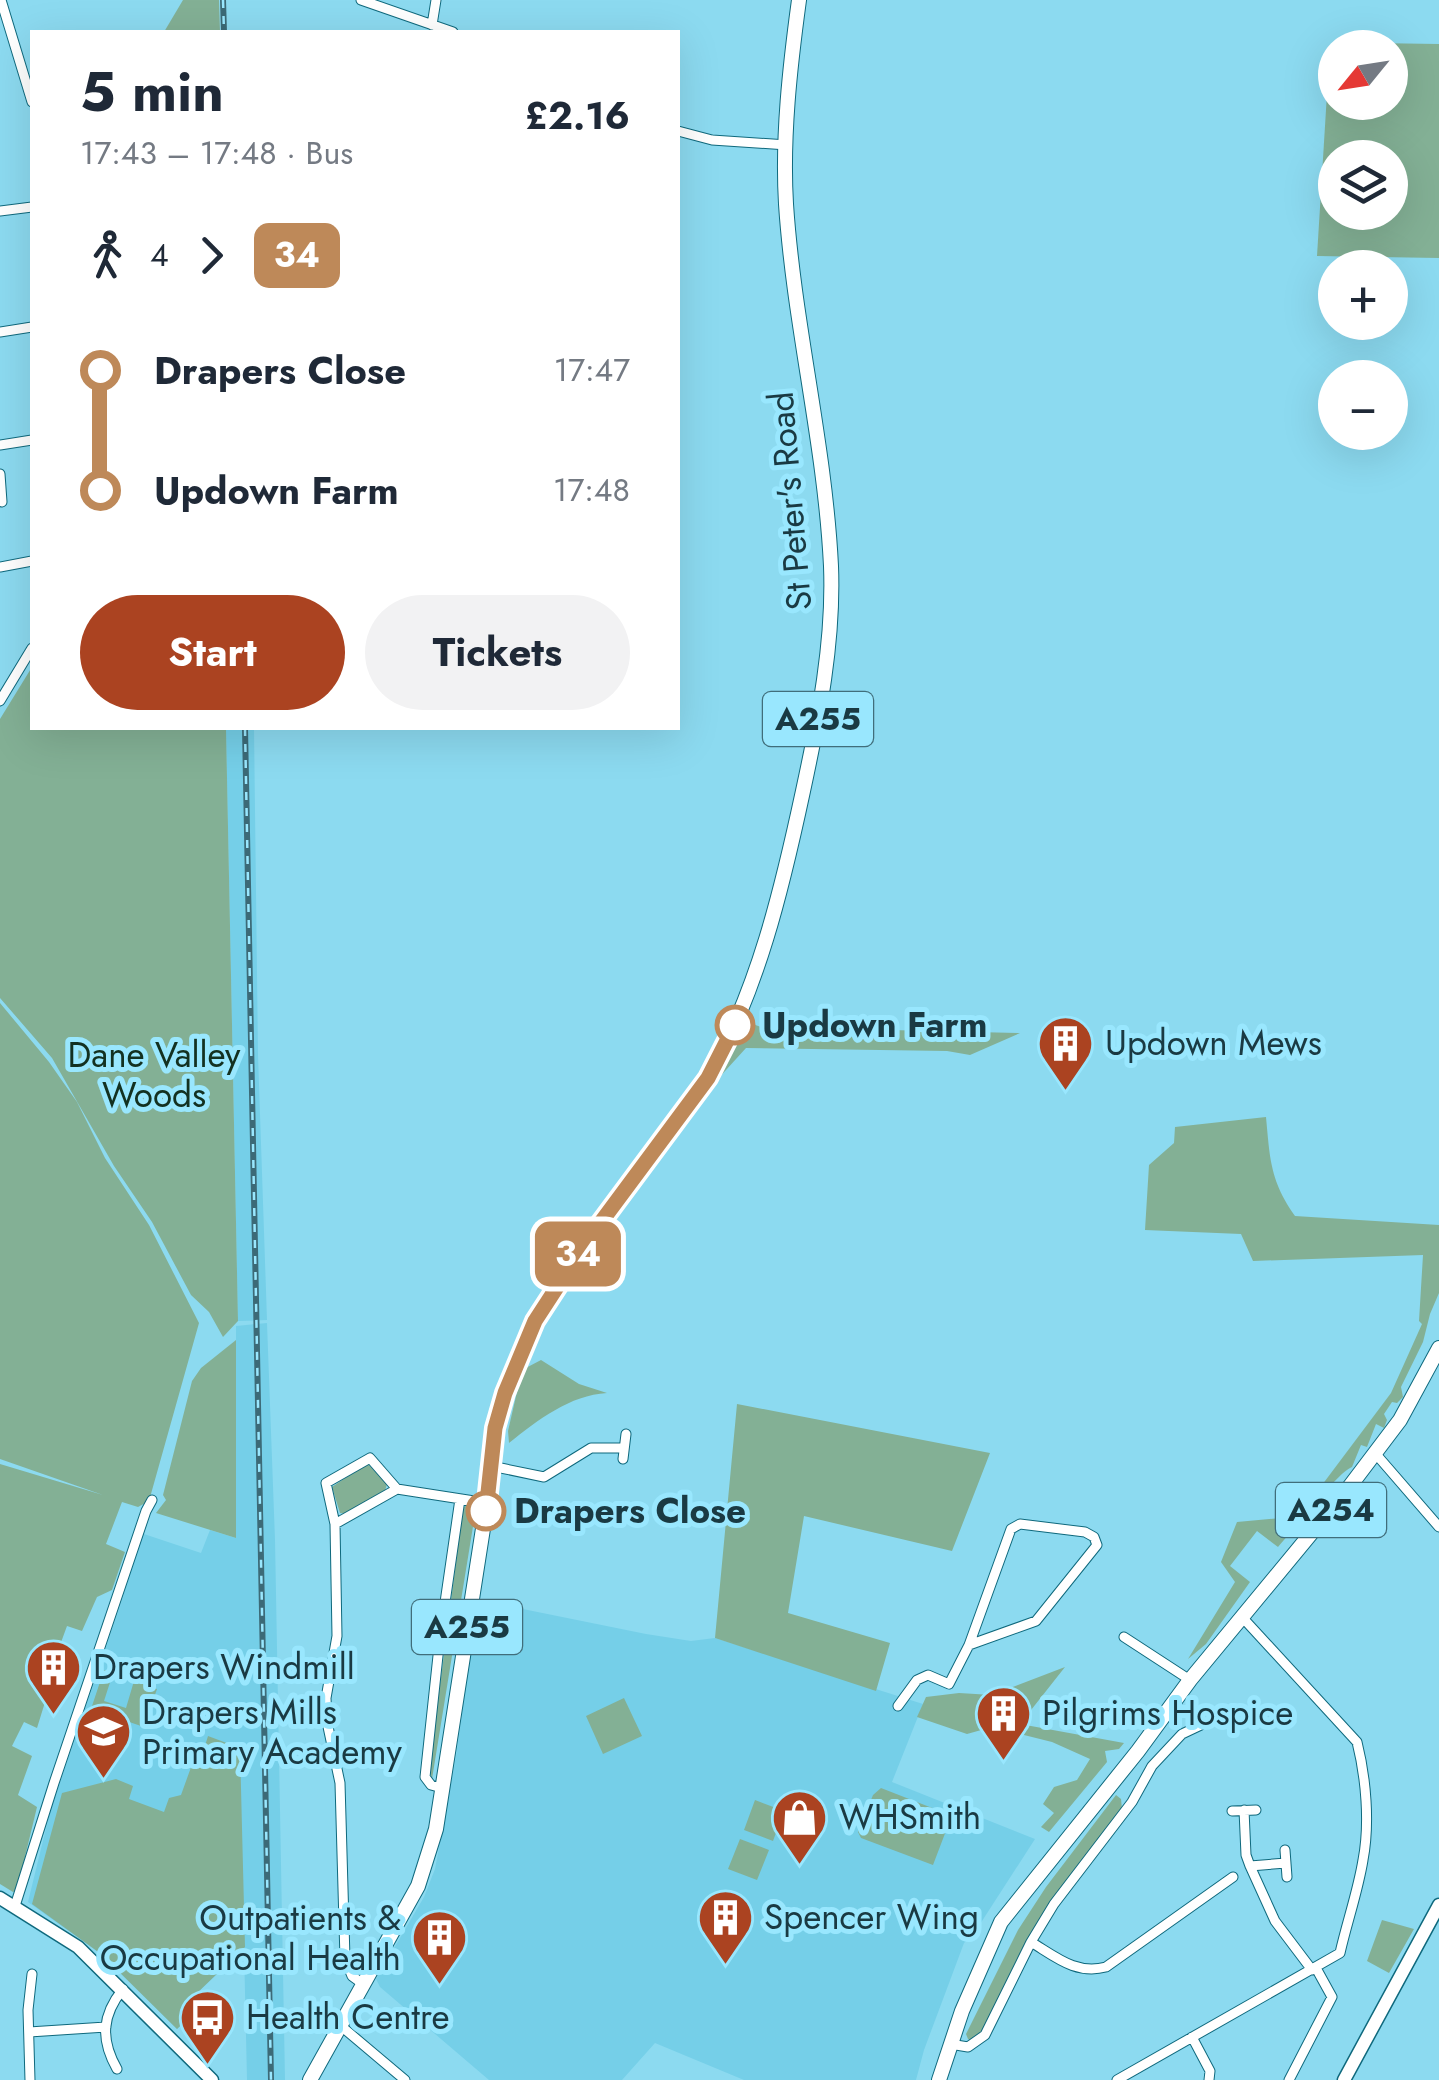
<!DOCTYPE html>
<html lang="en">
<head>
<meta charset="utf-8">
<style>
	:root { --surface:#fff; --page:#f2f2f3; --text:#1f2937; --muted:#747a83; --accent:#ab4321 }
	body { margin:0; font-family:Jost,sans-serif; background:var(--page); color:var(--text); height:100vh; display:flex; flex-direction:column; font-size:38px; white-space:nowrap }
	* { box-sizing:border-box; margin:0 }
	p { font-size:32px; color:var(--muted) }
	.icon { flex:none; width:55px; height:55px; fill:none; stroke:currentColor; stroke-width:2; stroke-linecap:round; stroke-linejoin:round }
	.map { position:relative; flex:1; overflow:hidden }
	.side { position:absolute; left:30px; top:30px; width:650px; height:700px; display:flex; flex-direction:column; background:var(--surface); border-radius:0px; box-shadow:0 10px 40px #0002 }
	.side>* { flex:none }
	.badge { padding:0 20px; border-radius:15px; font-size:35px; line-height:65px }
	.needle { width:65px; rotate:240deg }
	.buttons { position:absolute; left:1318px; top:30px; display:grid; gap:20px }
	.buttons a { display:grid; place-items:center; width:90px; height:90px; border-radius:50%; background:var(--surface); box-shadow:0 10px 40px #0002; font-size:50px }
	.map>.badge { position:absolute; translate:-50% -50%; box-shadow:0 0 0 5px #fff }
	.legs { display:flex; align-items:center; gap:15px; height:110px; padding:0 50px; font-size:32px }
	.legs p { margin-inline-start:auto }
	.overview { display:flex; align-items:center; justify-content:space-between; height:170px; padding:0 50px }
	h1 { font-size:55px; font-weight:700; line-height:75px }
	.action { display:flex; gap:20px; margin-top:auto; padding:20px 50px }
	.action a { flex:1; height:115px; border-radius:60px; background:var(--accent); color:#fff; font-size:40px; font-weight:700; line-height:115px; text-align:center }
	.action a+a { background:var(--page); color:var(--text) }
	ul { padding:0 50px; list-style:none }
	li { display:flex; align-items:center; gap:35px; height:120px; font-size:38px }
	li i { display:grid; place-items:center; width:15px; height:100%; margin:0 12px; background:currentColor }
	li i::after { content:''; width:25px; height:25px; margin:-12px; border:8px solid; border-radius:50%; background:var(--surface) }
	li p { margin-inline-start:auto }
	li:first-child i { background:linear-gradient(#0000 50%,currentColor 0) }
	li:last-child i { background:linear-gradient(currentColor 50%,#0000 0) }
	.map>svg:first-child { display:block }
	.built { fill:#75cfe8 }
	.green { fill:#83b095; fill-rule:evenodd }
	.lines { fill:none; stroke-linecap:round; stroke-linejoin:round }
	.street-casing { stroke:#0f697d; stroke-width:11 }
	.secondary-casing { stroke:#0f697d; stroke-width:15 }
	.primary-casing { stroke:#0f697d; stroke-width:16 }
	.street { stroke:#fff; stroke-width:9 }
	.secondary { stroke:#fff; stroke-width:12 }
	.primary { stroke:#fff; stroke-width:14 }
	.rail-casing { stroke:#3c6a77; stroke-width:6 }
	.rail { stroke:#99e7fe; stroke-width:2.5; stroke-dasharray:8; stroke-linecap:butt }
	.line-1-casing { stroke:#fff; stroke-width:22 }
	.line-1 { stroke:#be8959; stroke-width:15 }
	.stop-1-dot { fill:#fff; stroke:#be8959; stroke-width:5 }
	.labels { text-anchor:middle; stroke-width:10; stroke-linejoin:round; paint-order:stroke }
	.shield { fill:#99e7fe; stroke:#406e7b; stroke-width:2.5 }
	.shield-label { font-size:32px; font-weight:bold; fill:#1a3a43 }
	.street-label { font-size:35px; fill:#1a3a43; stroke:#99e7fe }
	.stop-label { font-size:35px; font-weight:bold; fill:#1a3a43; stroke:#99e7fe; text-anchor:start }
	.poi-label { font-size:35px; fill:#1a3a43; stroke:#99e7fe; text-anchor:start }
	.park-label { font-size:35px; fill:#133121; stroke:#99e7fe }
</style>
</head>
<body>
<div class="map">
<svg width="1439" height="2080" viewBox="0 0 1439 2080">
	<rect width="100%" height="100%" fill="#8cdaf0"/>
	<path class="built" d="M226 728H254L258 1055 267 1320 238 1321Z
		M267 1323 275 1540 285 2080H247L244 1948 195 1995 203 2004 177 2029 101 1954 28 1902 50 1812 123 1597 141 1533 201 1553 210 1530 236 1538V1326Z
		M478 1600 646 1634 691 1641 715 1638 923 1704 892 1782 1035 1839 973 1935 964 1943 924 2050 916 2080H744L655 2043 622 2080H489L380 1987 376 1979 424 1897 435 1869 456 1756Z"/>
	<path class="green" d="M183 0H219L220 32H164Z
		M1372 43 1439 44V258L1317 256 1329 61H1335V102H1390V48L1371 47ZM1335 158H1390V212H1335Z
		M32 667V728H226L238 1321 223 1337 209 1312 191 1295 152 1222 114 1166 52 1058 0 998V719Z
		M0 1003 49 1062 77 1102 105 1158 149 1225 199 1323 149 1501 138 1507 122 1502 106 1544 125 1552 112 1590 97 1597 82 1631 67 1626 41 1697 46 1699 37 1728 24 1722 12 1746 32 1756 18 1795 37 1807 17 1890 13 1892 0 1884V1464L103 1495 0 1459Z
		M747 1022 761 1027 1020 1033 970 1055 947 1051 746 1048 716 1081 711 1076 739 1024Z
		M1266 1117C1270 1159 1270 1181 1295 1216L1439 1225V1293L1430 1314 1423 1342 1401 1387 1403 1397 1397 1403 1392 1402 1384 1414 1387 1420 1384 1428 1376 1424 1367 1447 1361 1445 1352 1467C1339 1471 1292 1531 1278 1547L1257 1531 1230 1566 1250 1582 1206 1644 1188 1659 1235 1582 1221 1562 1237 1522 1281 1518 1297 1512 1316 1493 1391 1393 1422 1324 1419 1321 1423 1255 1253 1261 1241 1234 1145 1230 1149 1165 1174 1143 1175 1127Z
		M236 1340V1538L156 1513 166 1500 163 1495 192 1381 201 1368Z
		M541 1360 579 1384 607 1393C570 1395 538 1420 509 1443L508 1431 522 1370Z
		M737 1404 990 1453 952 1551 804 1516 788 1613 890 1643 876 1691 715 1638Z
		M367 1463 387 1484 385 1491 346 1514 340 1513 332 1487Z
		M468 1504 476 1508 432 1779 429 1770 463 1508Z
		M1065 1667 1020 1724 1124 1743 1119 1749 1105 1751 1107 1762 1049 1832 1041 1827 1054 1813 1043 1804 1054 1787 1077 1780 1090 1759 1052 1742 992 1727 967 1734 917 1717 926 1697 959 1693 992 1695Z
		M104 1670 113 1673 104 1701 126 1708 134 1681 157 1689 144 1727 91 1709Z
		M624 1698 642 1736 603 1754 586 1716Z
		M208 1736 240 1748 245 1947 195 1995 203 2004 177 2029 101 1954 32 1904 62 1793 116 1779 133 1786 129 1799 164 1812 169 1798 181 1795 194 1759 204 1749Z
		M881 1788 945 1813 949 1823 933 1865 861 1838 858 1832 873 1795Z
		M1116 1795 1121 1799 1122 1809 1028 1939 982 2036 974 2042 968 2039 966 2034 1018 1930 1046 1887Z
		M755 1800 784 1811 773 1841 744 1830Z
		M740 1839 769 1850 757 1880 728 1869Z
		M1382 1920 1414 1929 1389 1973 1367 1961Z"/>
	<g class="lines">
		<defs>
			<path id="street" d="M1 0 32 102
				M361 0 453 32
				M432 25 436 0
				M678 131 712 140 787 145
				M0 211 32 207
				M0 332 32 327
				M0 445 32 440
				M0 474 2 502
				M0 567 32 561
				M0 701 32 648
				M1375 1453 1439 1527
				M623 1459 626 1434
				M491 1466 544 1477 591 1448H624
				M335 1524 397 1489 487 1503
				M1124 1637 1190 1680
				M898 1706 917 1680 928 1675 949 1684 969 1645 1036 1621 1097 1545 1094 1537 1085 1532 1020 1524 1011 1529 969 1645
				M442 1788 431 1785 425 1777 440 1637 460 1499
				M1244 1810 1246 1855 1250 1866 1275 1921 1312 1970
				M1232 1811 1256 1810
				M1285 1850 1287 1877
				M1250 1866 1286 1863
				M15 1906 54 1783 146 1511 152 1500
				M1031 1942C1056 1957 1076 1975 1106 1967L1233 1877
				M363 1984 352 1976 345 1959 340 1783 327 1722 326 1698 337 1636 335 1524 326 1483 370 1458 397 1489
				M341 2026 405 2080
				M29 2032 106 2027
				M1192 2037 1210 2071 1209 2080
				M950 2044 968 2047 985 2035 1031 1942 1054 1904 1132 1802 1152 1766 1182 1734 1201 1725
				M117 2069C100 2039 102 2015 123 1989
				M30 2080 28 2010 32 1974
				M1117 2080 1340 1953C1347 1922 1358 1891 1363 1860 1370 1823 1366 1778 1357 1742L1242 1617
				M1289 2080 1332 1997 1316 1968"/>
			<path id="secondary" d="M0 1898 78 1947 212 2080
				M1344 2080 1439 1905"/>
			<path id="primary" d="M310 2080 418 1886 436 1829 487 1503 495 1428 505 1393 524 1343 560 1280 708 1078C758 990 782 889 803 791 819 717 834 641 831 566 825 444 794 325 786 204 782 137 790 66 799 0
				M939 2080 962 2011 1001 1922 1138 1751 1190 1680 1347 1490 1400 1420 1439 1348"/>
		</defs>
		<use href="#street" class="street-casing"/>
		<use href="#secondary" class="secondary-casing"/>
		<use href="#primary" class="primary-casing"/>
		<use href="#street" class="street"/>
		<use href="#secondary" class="secondary"/>
		<use href="#primary" class="primary"/>
		<defs>
			<path id="rail" d="M223 0 224 32
				M245 728 271 2080"/>
		</defs>
		<use href="#rail" class="rail-casing"/>
		<use href="#rail" class="rail"/>
	</g>
	<g class="lines">
		<defs>
			<path id="line-1" d="M486 1511 495 1428 505 1393 535 1321 587 1241 708 1078 735 1025"/>
		</defs>
		<use href="#line-1" class="line-1-casing"/>
		<use href="#line-1" class="line-1"/>
	</g>
	<defs>
		<symbol id="building-pin" viewBox="-11 -11 22 30"><path d="M0 17L-7.5 6A9.5 9.5 0 1 1 7.5 6Z" fill="#ab4321" stroke="#99e7fe"/><path d="M-4-6H4V6H1V3H-1V6H-4ZM-2.5-4.3h1.7v1.8h-1.7ZM.8-4.3h1.7v1.8H.8ZM-2.5-1h1.7V.8h-1.7ZM.8-1h1.7V.8H.8Z" fill="#fff"/></symbol>
		<symbol id="school-pin" viewBox="-11 -11 22 30"><path d="M0 17L-7.5 6A9.5 9.5 0 1 1 7.5 6Z" fill="#ab4321" stroke="#99e7fe"/><path d="M0-5L7-2L0 1L-7-2ZM-4 1L0 2.5L4 1V4Q0 6-4 4Z" fill="#fff"/></symbol>
		<symbol id="shop-pin" viewBox="-11 -11 22 30"><path d="M0 17L-7.5 6A9.5 9.5 0 1 1 7.5 6Z" fill="#ab4321" stroke="#99e7fe"/><path d="M-5-2.5h2.3a2.7 3.5 0 0 1 5.4 0H5L5.5 6h-11ZM-1.5-2.5h3a1.5 2.3 0 0 0-3 0Z" fill="#fff"/></symbol>
		<symbol id="bus-pin" viewBox="-11 -11 22 30"><path d="M0 17L-7.5 6A9.5 9.5 0 1 1 7.5 6Z" fill="#ab4321" stroke="#99e7fe"/><path d="M-5-6H5V4H4V6H2V4H-2V6H-4V4H-5ZM-3.5-4V0h7V-4ZM-3.5 1.2v1.5H-2V1.2ZM2 1.2v1.5H3.5V1.2Z" fill="#fff"/></symbol>
	</defs>
	<g fill-rule="evenodd">
		<use href="#building-pin" x="1034" y="1012" width="63" height="86"/>
		<use href="#building-pin" x="22" y="1636" width="63" height="86"/>
		<use href="#building-pin" x="972" y="1682" width="63" height="86"/>
		<use href="#school-pin" x="72" y="1700" width="63" height="86"/>
		<use href="#shop-pin" x="768" y="1786" width="63" height="86"/>
		<use href="#building-pin" x="694" y="1886" width="63" height="86"/>
		<use href="#building-pin" x="408" y="1906" width="63" height="86"/>
		<use href="#bus-pin" x="176" y="1986" width="63" height="86"/>
	</g>
	<g class="stop-1-dot">
		<circle cx="735" cy="1025" r="18"/>
		<circle cx="486" cy="1511" r="18"/>
	</g>
	<g class="labels">
		<g class="shield">
			<rect x="763" y="692" width="110" height="54" rx="8"/>
			<rect x="1276" y="1483" width="110" height="54" rx="8"/>
			<rect x="412" y="1600" width="110" height="54" rx="8"/>
		</g>
		<g class="shield-label">
			<text x="818" y="730">A255</text>
			<text x="1331" y="1521">A254</text>
			<text x="467" y="1638">A255</text>
		</g>
		<g class="street-label">
			<text transform="translate(790 501) rotate(-95)" y="12">St Peter's Road</text>
		</g>
		<g class="stop-label">
			<text x="762" y="1037">Updown Farm</text>
			<text x="514" y="1523">Drapers Close</text>
		</g>
		<g class="poi-label">
			<text x="1105" y="1055">Updown Mews</text>
			<text x="93" y="1679">Drapers Windmill</text>
			<text x="142" y="1724">Drapers Mills<tspan x="142" dy="40">Primary Academy</tspan></text>
			<text x="1042" y="1725">Pilgrims Hospice</text>
			<text x="839" y="1829">WHSmith</text>
			<text x="764" y="1929">Spencer Wing</text>
			<text x="401" y="1930" text-anchor="end">Outpatients &amp;<tspan x="401" dy="40">Occupational Health</tspan></text>
			<text x="246" y="2029">Health Centre</text>
		</g>
		<g class="park-label">
			<text x="154" y="1067">Dane Valley<tspan x="154" dy="40">Woods</tspan></text>
		</g>
	</g>
</svg>
<div class="buttons">
<a><svg class="needle" viewBox="-14 -14 28 28"><path d="M0-13l5 13h-10z" fill="#e53935"/><path d="M0 13l5-13h-10z" fill="#747a83"/></svg></a>
<a><svg class="icon" aria-label="layers" viewBox="0 0 24 24"><path d="M12 4l9 5-9 5-9-5zM3 14l9 5 9-5"/></svg></a>
<a>+</a>
<a>−</a>
</div>
<b class="badge" style="left:578px;top:1254px;background:#be8959;color:#fff">34</b>
<section class="side">
<div class="overview"><div><h1>5 min</h1><p>17:43 – 17:48 · Bus</p></div><b>£2.16</b></div>
<div class="legs"><svg class="icon" aria-label="walk" viewBox="0 0 24 24"><circle cx="13" cy="4" r="2"/><path d="M13 8l-2 6 4 7M11 14l-3 7M7 12l3-4h3l4 4"/></svg>4<svg class="icon" aria-label="forward" viewBox="0 0 24 24"><path d="M9 5l7 7-7 7"/></svg><b class="badge" style="background:#be8959;color:#fff">34</b></div>
<ul>
<li><i style="color:#be8959"></i><b>Drapers Close</b><p>17:47</p></li>
<li><i style="color:#be8959"></i><b>Updown Farm</b><p>17:48</p></li>
</ul>
<div class="action"><a>Start</a><a>Tickets</a></div>
</section>
</div>
</body>
</html>
